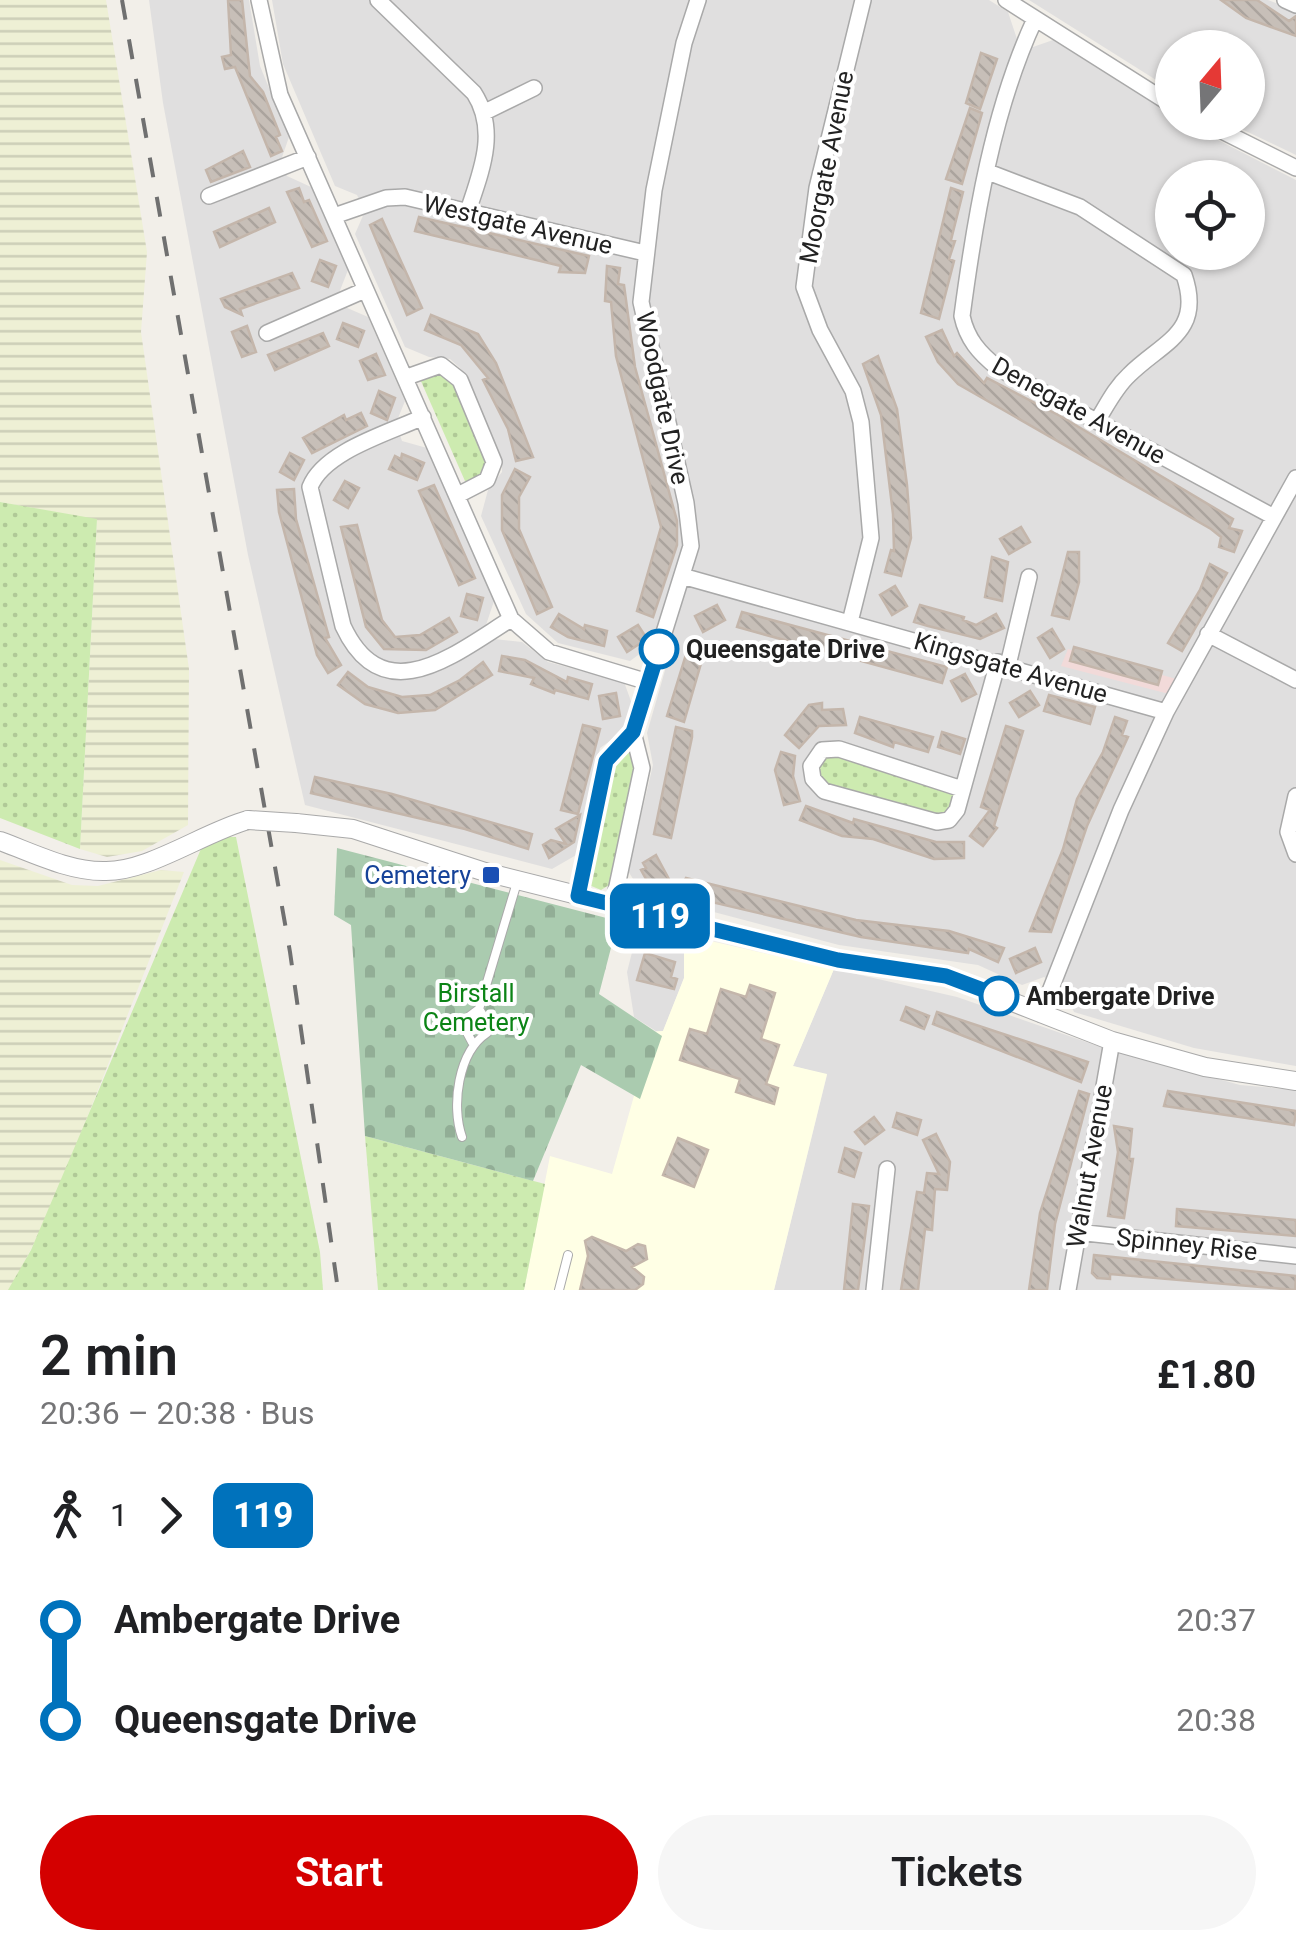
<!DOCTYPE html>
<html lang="en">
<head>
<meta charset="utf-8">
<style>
	:root { --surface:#fff; --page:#f6f6f6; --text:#202124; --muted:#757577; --accent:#d40000 }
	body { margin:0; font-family:Roboto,sans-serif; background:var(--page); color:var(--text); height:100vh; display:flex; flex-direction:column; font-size:38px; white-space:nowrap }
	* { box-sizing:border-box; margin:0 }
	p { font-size:32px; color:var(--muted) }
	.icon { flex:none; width:55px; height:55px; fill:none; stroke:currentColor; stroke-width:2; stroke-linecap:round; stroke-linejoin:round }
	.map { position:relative; height:1290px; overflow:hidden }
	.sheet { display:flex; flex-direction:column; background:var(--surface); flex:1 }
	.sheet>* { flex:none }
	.badge { padding:0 20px; border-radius:15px; font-size:35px; line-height:65px }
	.needle { width:65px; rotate:19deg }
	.buttons { position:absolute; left:1155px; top:30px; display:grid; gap:20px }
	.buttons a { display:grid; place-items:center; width:110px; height:110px; border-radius:50%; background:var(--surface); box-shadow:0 2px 8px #0004; font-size:50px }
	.map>.badge { position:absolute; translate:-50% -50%; box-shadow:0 0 0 5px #fff }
	.legs { display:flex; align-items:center; gap:15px; height:110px; padding:0 40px; font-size:32px }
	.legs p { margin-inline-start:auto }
	.summary { display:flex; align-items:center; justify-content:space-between; height:170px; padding:0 40px }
	h1 { font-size:55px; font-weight:600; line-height:75px }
	.primary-button { display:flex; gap:20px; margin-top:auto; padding:20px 40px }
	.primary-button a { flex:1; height:115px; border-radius:60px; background:var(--accent); color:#fff; font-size:40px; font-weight:600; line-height:115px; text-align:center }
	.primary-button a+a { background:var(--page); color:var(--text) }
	ul { padding:0 40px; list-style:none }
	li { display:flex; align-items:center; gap:35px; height:100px; font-size:38px }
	li i { display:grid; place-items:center; width:15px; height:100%; margin:0 12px; background:currentColor }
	li i::after { content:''; width:25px; height:25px; margin:-12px; border:8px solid; border-radius:50%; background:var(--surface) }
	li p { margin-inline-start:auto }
	li:first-child i { background:linear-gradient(#0000 50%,currentColor 0) }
	li:last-child i { background:linear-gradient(currentColor 50%,#0000 0) }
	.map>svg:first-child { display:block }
	.residential { fill:#e0dfdf; fill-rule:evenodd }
	.commercial { fill:#f2dad9 }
	.education { fill:#ffffe5 }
	.farmland { fill:url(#farmland-rules) }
	.grass { fill:url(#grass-dots) }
	.cemetery { fill:url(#cemetery-stones) }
	.building { fill:url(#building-back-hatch); stroke:#c4b6ab; stroke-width:2.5 }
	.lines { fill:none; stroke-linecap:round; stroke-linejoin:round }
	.service-casing { stroke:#a9a9a9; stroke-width:10 }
	.minor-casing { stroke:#a9a9a9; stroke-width:18 }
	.tertiary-casing { stroke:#a9a9a9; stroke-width:20 }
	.service { stroke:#fff; stroke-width:8 }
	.minor { stroke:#fff; stroke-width:15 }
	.tertiary { stroke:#fff; stroke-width:18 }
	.rail { stroke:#707070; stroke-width:4; stroke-dasharray:20 20; stroke-linecap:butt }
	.tertiary-bridge-casing { stroke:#a9a9a9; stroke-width:20; stroke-linecap:butt }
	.tertiary-bridge { stroke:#fff; stroke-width:18 }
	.line-1-casing { stroke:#fff; stroke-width:22 }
	.line-1 { stroke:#0072bc; stroke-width:15 }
	.stop-1-dot { fill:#fff; stroke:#0072bc; stroke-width:5 }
	.transit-dot { fill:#1a4fb4; stroke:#fff; stroke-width:4 }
	.labels { text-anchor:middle; stroke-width:8; stroke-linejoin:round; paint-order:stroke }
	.street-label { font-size:25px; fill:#222; stroke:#fff }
	.stop-label { font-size:25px; font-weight:bold; fill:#222; stroke:#fff; text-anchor:start }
	.transit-label { font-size:25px; fill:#164399; stroke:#fff; text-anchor:end }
	.park-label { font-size:25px; fill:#0c8416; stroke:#fff }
</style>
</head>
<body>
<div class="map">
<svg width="1296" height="1290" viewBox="0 0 1296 1290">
	<defs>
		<pattern id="farmland-rules" width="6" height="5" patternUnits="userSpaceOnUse" patternTransform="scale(2.5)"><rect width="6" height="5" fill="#eef0d5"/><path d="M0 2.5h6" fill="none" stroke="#ccceb7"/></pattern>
		<pattern id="grass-dots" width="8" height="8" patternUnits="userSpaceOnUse" patternTransform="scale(2.5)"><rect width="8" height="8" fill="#cdebb0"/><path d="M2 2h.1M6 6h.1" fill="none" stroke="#b0c997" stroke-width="1.8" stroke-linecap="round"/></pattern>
		<pattern id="cemetery-stones" width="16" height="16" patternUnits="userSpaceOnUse" patternTransform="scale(2.5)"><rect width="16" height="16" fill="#aacbaf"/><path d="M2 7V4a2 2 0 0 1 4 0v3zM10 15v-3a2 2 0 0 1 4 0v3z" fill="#92ae96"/></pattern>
		<pattern id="building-back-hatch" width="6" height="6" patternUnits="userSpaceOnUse" patternTransform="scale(2.5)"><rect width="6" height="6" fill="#c7bfb8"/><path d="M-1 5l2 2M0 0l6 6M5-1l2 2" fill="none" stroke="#aba49e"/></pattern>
	</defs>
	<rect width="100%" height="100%" fill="#f2efe9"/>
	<path class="residential" d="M149 0H249L260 66 289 137 281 160 287 176 311 187 348 270 339 293 345 307 368 317 405 401 396 423 402 441 427 448 495 598 486 625 494 639 522 642 548 662 624 682 632 704 621 733 600 748 578 854 552 869 305 805 248 555 163 103Z
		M272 0H989L1008 12 1017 39 1033 47 1053 40 1172 115V122L1185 123 1296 180V1066L1194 1048 1074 1012 1063 989 1044 977 1022 985 978 965 839 945 642 893 628 871 653 765 647 733 670 653 649 647 630 661 558 643 526 614 481 516 488 490 502 472V458L460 368 450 359 429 357 405 347 355 234 365 211 357 195 335 186 283 64ZM1172 178H1248V252H1172Z
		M1029 0H1268L1296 11V155L1229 123 1248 122V48H1172V90Z
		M640 921 684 935V978L663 1031H656L634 1017 627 972Z
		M834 969 957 997 1095 1045 1240 1085 1296 1090V1290H774L827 1075 793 1066Z"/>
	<path class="commercial" d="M1068 649 1180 680 1173 695 1061 666Z"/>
	<path class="education" d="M684 935 834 969 793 1066 827 1074 774 1290H524L550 1156 612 1174 652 1032 663 1031 684 978Z"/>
	<path class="farmland" d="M0 0H106L147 252 141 332 189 669 188 825 142 851 107 857 80 849 97 520 0 502Z
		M0 860 72 885 98 886 161 870 184 872 49 1214 10 1290H0Z"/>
	<path class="grass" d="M427 371 450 375 487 456V473L472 482 465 481 420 379Z
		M0 502 97 519 80 849 0 818Z
		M628 748 637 757 614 882 601 890 589 885 610 761Z
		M822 750 962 789 949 820 824 791 813 759Z
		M206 837H236L320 1252 323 1290H8L31 1250Z
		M365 1136 545 1184 524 1290H378Z"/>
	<path class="cemetery" d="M337 848 618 921 599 994 662 1036 640 1099 581 1065 533 1181 365 1136 351 925 334 915Z"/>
	<path class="building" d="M228 0H242L250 76 263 92 280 135 276 137 282 151 271 156 235 67 225 69 222 57 231 55Z
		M1221 0H1257L1289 21 1296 16V36L1246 18Z
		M981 53 997 59 980 109 966 103Z
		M970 108 982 113 962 184 946 179Z
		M243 151 250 167 211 182 206 170Z
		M299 188 304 202 309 200 327 241 312 247 287 192Z
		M951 188 963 192 951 240 955 241 949 259 954 261 939 319 921 313Z
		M269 208 275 222 220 247 214 232Z
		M419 217 589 256 585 273 559 272 561 266 415 231Z
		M382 219 422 308 407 315 370 225Z
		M320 260 336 266 328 287 312 281Z
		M607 266 620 268 618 284 624 285 635 367 677 521V545L653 617 637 611 661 527 616 356 611 302 605 301Z
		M292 273 299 288 240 309 242 315 225 307 221 299Z
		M431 315 478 334 496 363 533 457 516 461 508 429 483 380 488 378 461 345 425 330Z
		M343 323 364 331 358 347 337 339Z
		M247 326 256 352 242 357 232 332Z
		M942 330 954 356 957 353 984 383 987 378 1062 417 1233 519 1229 528 1242 531 1234 552 1219 547 1221 537 1211 529 958 384 938 362 926 337Z
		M323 333 329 346 275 370 268 355Z
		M376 354 385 375 368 380 360 361Z
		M878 356 897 409 907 485 911 538 901 576 885 572 891 550 894 551 893 514 881 415 863 364Z
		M379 391 395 398 387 420 371 413Z
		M361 413 367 426 312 453 303 438 344 415 346 420Z
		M290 453 304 460 294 480 280 472Z
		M402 454 424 463 417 480 389 469 395 456 401 459Z
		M515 469 530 477 519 497V529L552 607 537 614 502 530V495Z
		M345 481 359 488 348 508 334 500Z
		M434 485 475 578 459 585 419 491Z
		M294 489 296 519 329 637 325 638 341 665 328 673 317 655 279 512 277 490Z
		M357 525 382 620 395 637 420 635 449 618 457 632 426 650 384 649 366 627 341 527Z
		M1021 527 1030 542 1009 554 1000 539Z
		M1068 552H1079V582L1069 619 1052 615Z
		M992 557 1008 562 1002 601 985 597Z
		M1210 564 1227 573 1182 651 1168 643 1200 590Z
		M895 586 907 606 892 615 880 595Z
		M467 594 483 598 477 620 461 616Z
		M717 605 725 620 703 632 695 616Z
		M920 605 964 617 963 620 976 625 996 614 1004 628 980 639 928 626 914 622Z
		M742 612 947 667 942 683 737 627Z
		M559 614 584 629 585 625 607 631 604 646 568 637 551 627Z
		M638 625 647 639 627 652 618 637Z
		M1052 629 1064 649 1050 658 1038 638Z
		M1074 647 1162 671 1158 685 1070 661Z
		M688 648 704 653 684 722 667 716Z
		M502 656 525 660 567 682 568 677 592 684 588 699 555 690 554 693 531 684 534 678 499 671Z
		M483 662 492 675 435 710 398 713 365 704 338 685 348 672 368 687 402 697 430 695 460 680Z
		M965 674 976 694 962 701 951 681Z
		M1030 691 1039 705 1019 717 1010 703Z
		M616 693 620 716 603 719 599 696Z
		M1049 695 1095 707 1090 724 1044 711Z
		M822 703V710L843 709 846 725 819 726 799 748 785 735 809 705Z
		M860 717 933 737 928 752 894 742 893 747 855 733Z
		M1115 717 1127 721 1122 735 1128 737 1087 826 1051 932 1030 931 1063 849 1077 799 1103 752Z
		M583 725 600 729 578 814 561 810Z
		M1006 726 1023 731 994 826 997 828 983 846 970 836 990 810 981 807Z
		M676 727 692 731V737L671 838 654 834Z
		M942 732 965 739 960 754 938 747Z
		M781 752 795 756 793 776 800 801 784 805 775 770Z
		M315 777 392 794 532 834 528 849 465 829 311 793Z
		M806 806 853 823 854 819 936 842H964V858L934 859 873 839 842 836 800 820Z
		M580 815 574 842 549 858 543 845 551 840 566 844 556 829Z
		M656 855 671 883 659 889 657 885 651 888 641 870 646 868 643 863Z
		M686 878 856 920 949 931 1004 948 998 962 969 949 968 953 861 937 677 894Z
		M1035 948 1041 962 1016 973 1010 959Z
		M645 953 675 962 671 977 677 979 674 989 637 980Z
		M750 985 775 993 761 1039 779 1045 766 1084 778 1088 774 1104 736 1092 740 1079 680 1060 690 1029 707 1034 721 989 746 997Z
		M906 1007 929 1016 924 1029 901 1020Z
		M937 1012 1088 1062 1081 1082 933 1024Z
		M1079 1091 1089 1094 1055 1224 1047 1290H1029L1040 1213Z
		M1168 1091 1296 1111 1294 1125 1164 1106Z
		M897 1113 921 1120 917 1135 893 1127Z
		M874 1117 884 1130 865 1144 855 1132Z
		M1114 1126 1132 1129 1129 1159H1133L1124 1218 1108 1216 1118 1152Z
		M936 1134 950 1162 947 1190 935 1189 932 1230 925 1229 918 1290H901L917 1192 924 1193 927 1173 939 1174 923 1140Z
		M678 1138 708 1150 694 1187 663 1175Z
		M845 1148 861 1153 854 1177 839 1172Z
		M853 1204 869 1206 858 1290H844Z
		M1177 1209 1296 1220V1236L1176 1226Z
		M592 1237 626 1251 638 1244 645 1246 647 1259 632 1267 644 1277 643 1284 635 1290H580L588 1256 585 1241Z
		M1094 1255 1296 1276 1295 1290 1110 1274V1279L1097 1278 1092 1273Z"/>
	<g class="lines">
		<defs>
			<path id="service" d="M472 1042 464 1027 467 1018 479 1009
				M462 1137C451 1106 458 1052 487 1033L488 1023 479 1009 518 879
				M559 1290 568 1255"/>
			<path id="minor" d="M259 0 280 95 511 619 549 652 648 682
				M378 0 474 93C499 132 480 174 467 214
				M1006 0 1172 105
				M1285 0 1296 5
				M1035 19C993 109 975 218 962 316 967 339 979 353 998 368L1274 517
				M485 112 534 88
				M1204 122 1296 168
				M988 172 1080 207 1184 275C1204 333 1162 342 1129 375 1115 388 1107 405 1097 421
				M209 196 308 157
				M334 216 386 198 405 197 645 253
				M267 333 365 290
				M407 377 441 365 460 380 494 462 487 480 460 494
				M423 417C389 433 324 451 310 487L343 626C384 714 456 653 511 619
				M682 576 1166 712
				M850 622 871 538 861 422 853 391 820 330 804 287 817 188 863 0
				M1208 634 1296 680
				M1008 665 1029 577
				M962 789 839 749 822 750 811 766 813 779 824 791 937 822 949 820 957 810 998 662
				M1296 796 1288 832 1296 854
				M579 896 606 761 633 732 691 546 686 503 641 302 654 190 684 43 698 0
				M613 905 642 768 633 732
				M1041 1014 1121 810 1166 712 1296 478
				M1077 1232 1296 1256
				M874 1290 887 1169
				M1068 1290 1112 1041"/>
			<path id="tertiary" d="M296 823 353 829 485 872 837 960 946 976 1112 1041 1205 1067 1296 1081
				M0 841C33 853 68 871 103 871 147 873 204 832 248 820"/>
		</defs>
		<use href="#service" class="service-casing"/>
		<use href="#minor" class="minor-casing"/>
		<use href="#tertiary" class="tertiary-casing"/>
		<use href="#service" class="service"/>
		<use href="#minor" class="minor"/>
		<use href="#tertiary" class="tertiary"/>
		<path class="rail" d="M122 0 290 952 338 1290"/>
		<defs>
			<path id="tertiary-bridge" d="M248 820 296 823"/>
		</defs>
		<use href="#tertiary-bridge" class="tertiary-bridge-casing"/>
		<use href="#tertiary-bridge" class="tertiary-bridge"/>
	</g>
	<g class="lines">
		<defs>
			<path id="line-1" d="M659 649 633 732 606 761 578 896 838 960 946 976 999 996"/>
		</defs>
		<use href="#line-1" class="line-1-casing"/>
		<use href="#line-1" class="line-1"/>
	</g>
	<g class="stop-1-dot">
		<circle cx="659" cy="649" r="18"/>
		<circle cx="999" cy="996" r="18"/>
	</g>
	<rect class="transit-dot" x="481" y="865" width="20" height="20" rx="5"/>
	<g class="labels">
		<g class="street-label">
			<text transform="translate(826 167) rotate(-79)" y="9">Moorgate Avenue</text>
			<text transform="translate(518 224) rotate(13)" y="9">Westgate Avenue</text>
			<text transform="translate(663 398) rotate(78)" y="9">Woodgate Drive</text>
			<text transform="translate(1079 410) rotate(29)" y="9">Denegate Avenue</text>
			<text transform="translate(1011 667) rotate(16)" y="9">Kingsgate Avenue</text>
			<text transform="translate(1089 1166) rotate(-80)" y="9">Walnut Avenue</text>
			<text transform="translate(1187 1244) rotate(6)" y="9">Spinney Rise</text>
		</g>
		<g class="stop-label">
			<text x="686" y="658">Queensgate Drive</text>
			<text x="1026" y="1005">Ambergate Drive</text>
		</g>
		<g class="transit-label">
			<text x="471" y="884">Cemetery</text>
		</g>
		<g class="park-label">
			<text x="476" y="1002">Birstall<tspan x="476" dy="29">Cemetery</tspan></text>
		</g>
	</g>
</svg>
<div class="buttons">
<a><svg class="needle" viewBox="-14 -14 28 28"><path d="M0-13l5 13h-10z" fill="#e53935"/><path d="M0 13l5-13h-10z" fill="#757577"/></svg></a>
<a><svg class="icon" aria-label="locate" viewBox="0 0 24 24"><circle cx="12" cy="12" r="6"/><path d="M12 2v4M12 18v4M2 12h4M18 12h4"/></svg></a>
</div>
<b class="badge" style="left:660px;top:916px;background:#0072bc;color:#fff">119</b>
</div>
<section class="sheet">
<div class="summary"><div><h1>2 min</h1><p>20:36 – 20:38 · Bus</p></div><b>£1.80</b></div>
<div class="legs"><svg class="icon" aria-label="walk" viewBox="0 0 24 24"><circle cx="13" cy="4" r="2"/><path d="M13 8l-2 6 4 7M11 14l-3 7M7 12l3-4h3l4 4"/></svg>1<svg class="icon" aria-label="forward" viewBox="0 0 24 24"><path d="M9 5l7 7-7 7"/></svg><b class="badge" style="background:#0072bc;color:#fff">119</b></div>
<ul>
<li><i style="color:#0072bc"></i><b>Ambergate Drive</b><p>20:37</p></li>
<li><i style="color:#0072bc"></i><b>Queensgate Drive</b><p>20:38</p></li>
</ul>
<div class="primary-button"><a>Start</a><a>Tickets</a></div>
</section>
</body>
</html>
